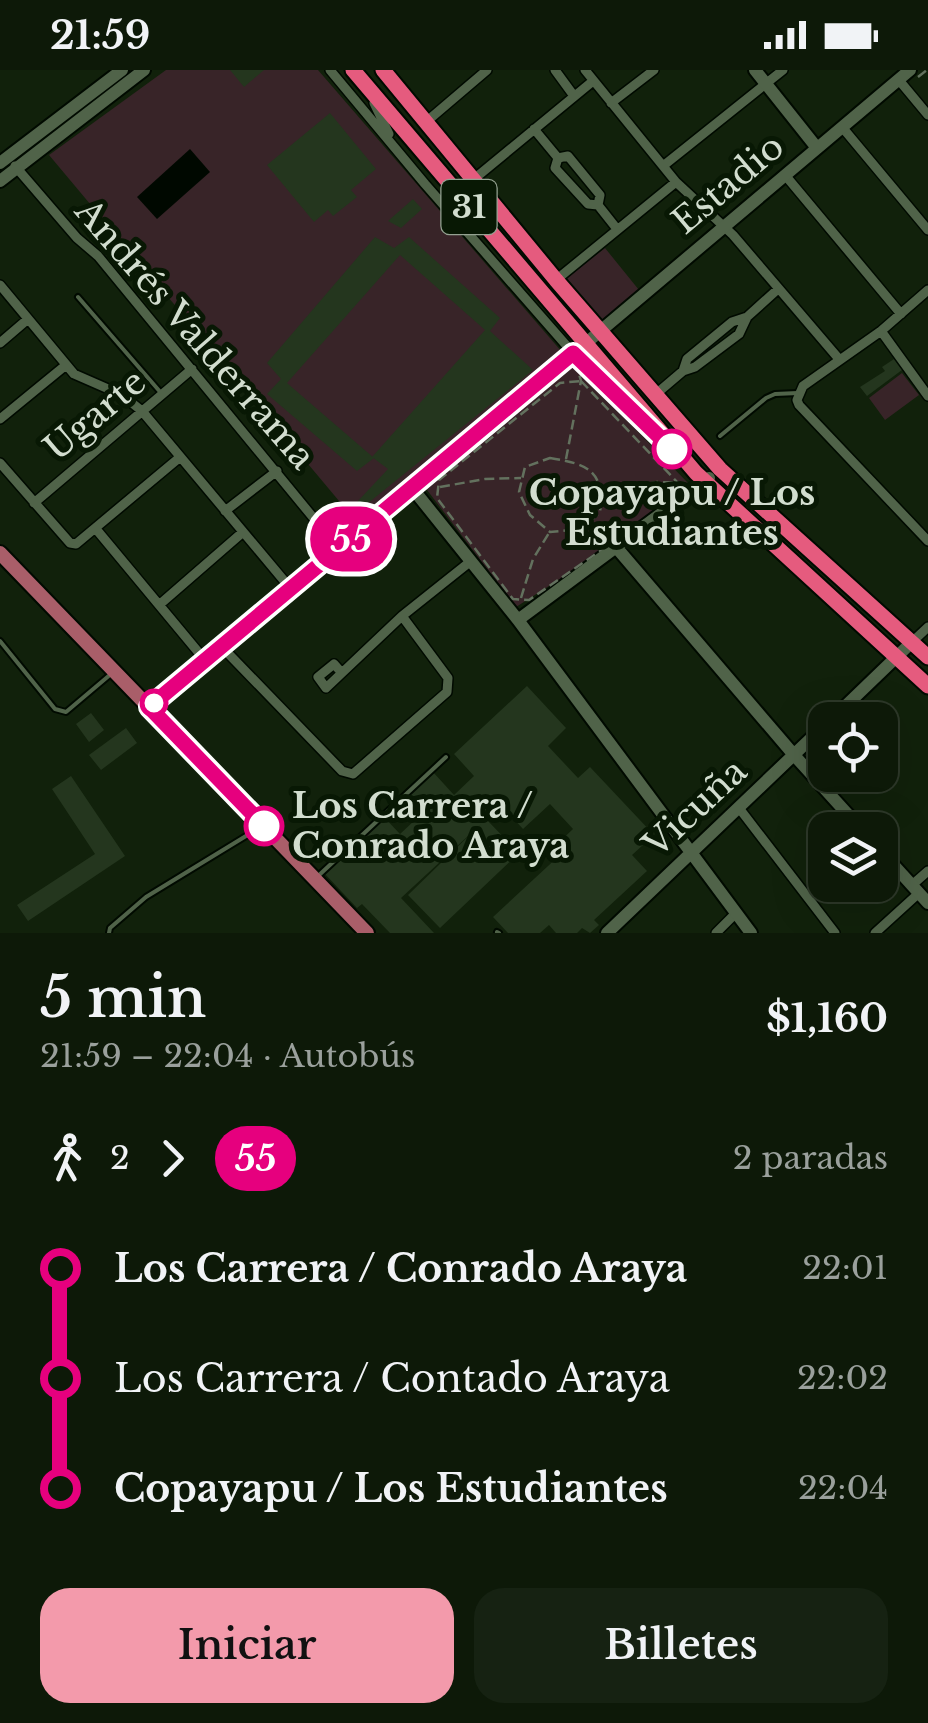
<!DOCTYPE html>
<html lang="es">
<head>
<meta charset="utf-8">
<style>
	:root { --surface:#0d1908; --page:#162212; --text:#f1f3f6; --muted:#9aa09c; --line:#2d3829; --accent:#f39aab }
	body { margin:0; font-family:"Libre Baskerville",serif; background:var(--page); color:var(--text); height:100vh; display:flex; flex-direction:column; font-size:38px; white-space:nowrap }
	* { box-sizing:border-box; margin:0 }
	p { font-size:32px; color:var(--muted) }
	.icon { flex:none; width:55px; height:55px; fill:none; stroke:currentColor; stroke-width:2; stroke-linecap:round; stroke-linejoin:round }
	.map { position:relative; height:863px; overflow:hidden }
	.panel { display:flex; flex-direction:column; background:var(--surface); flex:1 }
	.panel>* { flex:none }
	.badge { padding:0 20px; border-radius:32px; font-size:35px; line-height:65px }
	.fabs { position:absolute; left:808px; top:632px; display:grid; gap:20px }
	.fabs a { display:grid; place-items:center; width:90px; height:90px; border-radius:20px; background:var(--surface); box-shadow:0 10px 40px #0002,0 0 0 2px var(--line); font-size:50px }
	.map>.badge { position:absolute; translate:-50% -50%; box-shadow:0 0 0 5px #fff }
	.legs { display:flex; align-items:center; gap:15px; height:110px; padding:0 40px; font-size:32px }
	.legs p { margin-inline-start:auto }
	.headline { display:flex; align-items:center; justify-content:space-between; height:170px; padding:0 40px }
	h1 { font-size:55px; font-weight:600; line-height:75px }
	.cta { display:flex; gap:20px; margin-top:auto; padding:20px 40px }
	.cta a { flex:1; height:115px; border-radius:30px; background:var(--accent); color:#111; font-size:40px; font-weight:600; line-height:115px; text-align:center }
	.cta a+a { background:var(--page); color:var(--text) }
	ul { padding:0 40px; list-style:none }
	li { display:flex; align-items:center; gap:35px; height:110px; font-size:38px }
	li i { display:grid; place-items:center; width:15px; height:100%; margin:0 12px; background:currentColor }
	li i::after { content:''; width:25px; height:25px; margin:-12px; border:8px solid; border-radius:50%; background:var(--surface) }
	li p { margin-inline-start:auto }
	li:first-child i { background:linear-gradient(#0000 50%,currentColor 0) }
	li:last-child i { background:linear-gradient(currentColor 50%,#0000 0) }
	.status { display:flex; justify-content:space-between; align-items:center; height:70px; padding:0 50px; background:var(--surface); direction:ltr }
	.status svg { height:28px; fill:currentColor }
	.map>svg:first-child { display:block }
	.green { fill:#382428 }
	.water { fill:#000800 }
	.building { fill:#24361e }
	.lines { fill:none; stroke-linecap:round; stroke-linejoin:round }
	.lane-casing { stroke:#010a00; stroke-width:8 }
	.street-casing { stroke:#010a00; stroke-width:12 }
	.secondary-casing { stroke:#010a00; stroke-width:16 }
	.primary-casing { stroke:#010a00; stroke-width:18 }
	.highway-casing { stroke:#010a00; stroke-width:19 }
	.path { stroke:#63715e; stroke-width:2.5; stroke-dasharray:10 5; stroke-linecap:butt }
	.lane { stroke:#506349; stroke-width:4 }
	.street { stroke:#506349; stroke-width:9 }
	.secondary { stroke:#506349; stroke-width:12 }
	.primary { stroke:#a95e69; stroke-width:14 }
	.highway { stroke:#e55b7e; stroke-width:15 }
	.line-1-casing { stroke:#fff; stroke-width:22 }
	.line-1 { stroke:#e6007e; stroke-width:15 }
	.stop-1-dot { fill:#fff; stroke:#e6007e; stroke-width:5 }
	.labels { text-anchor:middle; stroke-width:10; stroke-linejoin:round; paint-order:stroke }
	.shield { fill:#081804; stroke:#95a292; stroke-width:2.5 }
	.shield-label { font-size:32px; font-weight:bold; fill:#d2ddcf }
	.street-label { font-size:35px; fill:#d2ddcf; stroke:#081804 }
	.stop-label { font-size:35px; font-weight:bold; fill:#d2ddcf; stroke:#081804 }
</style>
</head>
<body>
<div class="status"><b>21:59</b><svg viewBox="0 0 49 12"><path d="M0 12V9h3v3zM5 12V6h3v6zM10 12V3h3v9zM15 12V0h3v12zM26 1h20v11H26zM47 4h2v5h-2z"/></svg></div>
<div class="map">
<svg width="928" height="863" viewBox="0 0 928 863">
	<rect width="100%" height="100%" fill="#11210b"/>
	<path class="green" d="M166 0H318L562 282 360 456 49 85Z
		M605 178 639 220 600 252 566 209Z
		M571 293 688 413 607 479 516 537 424 416Z
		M902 303 919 325 885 350 869 328Z"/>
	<path class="water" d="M190 79 210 102 157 149 137 127Z"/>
	<path class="building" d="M230 0H264L244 17Z
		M330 43 376 99 351 120 357 127 333 146 328 140 314 152 267 95Z
		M413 129 422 139 401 158 388 151Z
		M375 167 394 178 409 167 500 248 490 261 533 300 362 438 357 432 388 399 372 387 485 260 400 185 287 313 374 388 357 401 267 324 281 309 267 293Z
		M894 289 902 300 867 326 860 317 885 301 882 297Z
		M527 616 566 658 548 676 578 708 590 697 654 765 632 785 647 801 594 850 599 855 590 863 582 858 577 863H556L549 855 540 863H508L493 847 561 784 554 777 573 759 550 734 523 759 501 735 486 749 519 783 440 858 408 825 481 754 401 828 434 863H390L362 834 357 838 324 803 384 747 400 764 415 750 399 734 433 702 454 725 474 706 454 684Z
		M91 643 104 660 89 672 76 654Z
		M126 658 137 673 101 700 89 685Z
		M71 706 125 786 28 851 17 835 95 784 52 719Z"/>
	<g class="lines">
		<defs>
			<path id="lane" d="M78 227 162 324
				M720 366 766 328 775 324 798 323
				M0 571 55 639 66 642 111 604
				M317 807 446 687
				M497 862 499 863
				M109 863 110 858 146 827 259 758"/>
			<path id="street" d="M330 0 425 114 573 283 644 352
				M555 0 574 26
				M585 0 676 112 733 165 839 289
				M898 9 928 45
				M374 33 389 64
				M611 33 654 0
				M426 52 487 0
				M842 57 928 160
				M534 59 558 88
				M568 86 600 125 598 135 588 134 555 98 558 88Z
				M15 96 77 168 98 186 339 479
				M663 96 783 0
				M785 105 901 244
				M474 109 593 11
				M598 135 617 159
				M556 210 676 112
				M0 215 74 304 122 325 142 341 291 519
				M928 220 881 261 803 316 797 330 799 335 928 471
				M881 261 928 326
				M0 273 28 249
				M683 301 687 289 732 252 747 247 778 219
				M656 324 683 301 695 297 739 264 747 247
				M0 349 66 295
				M0 393 70 473 76 474 179 388
				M34 433 192 299
				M225 441 277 401
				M96 459 204 589
				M159 535 243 462
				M912 572 928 557
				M221 576 342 701 353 704 447 622 448 608 402 546
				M341 602 334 594 318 607 326 618 402 546 471 491
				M739 738 835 863
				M912 815 928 801
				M716 863 736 843
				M875 863 919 823"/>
			<path id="secondary" d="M755 0 817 78
				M0 93 122 0
				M0 111 144 0
				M413 419 518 550 751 863
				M616 477 794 685 862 760
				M518 550 709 408
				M149 637 204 589 413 419 910 0
				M831 650 912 572
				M880 780 928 833
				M607 863 825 655"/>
			<path id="primary" d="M0 483 367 863"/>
			<path id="highway" d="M353 0 696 403 928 616
				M383 0 556 210 720 399 928 587"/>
		</defs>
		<use href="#lane" class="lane-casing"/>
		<use href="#street" class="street-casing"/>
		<use href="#secondary" class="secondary-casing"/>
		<use href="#primary" class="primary-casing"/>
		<use href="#highway" class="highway-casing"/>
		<path class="path" d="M918 7 927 0
			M581 311 679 414 674 430 529 530 513 529 437 428 439 410 560 313Z
			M550 388C587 394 605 400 600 442L582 459 550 462 530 445 519 422 525 397Z
			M566 389 581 311 579 304
			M440 417 485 409 521 408
			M604 422 657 412 685 413
			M588 455 602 473
			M521 528 533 489 549 463"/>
		<use href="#lane" class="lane"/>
		<use href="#street" class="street"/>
		<use href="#secondary" class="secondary"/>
		<use href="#primary" class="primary"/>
		<use href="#highway" class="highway"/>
	</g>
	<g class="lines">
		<defs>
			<path id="line-1" d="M264 756 149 637 573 283 672 379"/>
		</defs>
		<use href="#line-1" class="line-1-casing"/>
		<use href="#line-1" class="line-1"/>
	</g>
	<g class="stop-1-dot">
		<circle cx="672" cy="379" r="18"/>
		<circle cx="154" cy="633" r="12"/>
		<circle cx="264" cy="756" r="18"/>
	</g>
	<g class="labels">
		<rect class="shield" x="441.5" y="110" width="55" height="54" rx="8"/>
		<g class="shield-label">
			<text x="469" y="148">31</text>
		</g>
		<g class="street-label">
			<text transform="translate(728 114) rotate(-40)" y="12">Estadio</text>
			<text transform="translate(195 264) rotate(49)" y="12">Andrés Valderrama</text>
			<text transform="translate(95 345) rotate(-40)" y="12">Ugarte</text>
			<text transform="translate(695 738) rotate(-43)" y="12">Vicuña</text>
		</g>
		<g class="stop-label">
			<text x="672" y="435">Copayapu / Los<tspan x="672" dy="40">Estudiantes</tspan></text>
			<text x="292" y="748" text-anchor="start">Los Carrera /<tspan x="292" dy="40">Conrado Araya</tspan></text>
		</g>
	</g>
</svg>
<div class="fabs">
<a><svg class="icon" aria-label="locate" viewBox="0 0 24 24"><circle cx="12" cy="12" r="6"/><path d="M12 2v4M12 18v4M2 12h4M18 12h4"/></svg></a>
<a><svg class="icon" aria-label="layers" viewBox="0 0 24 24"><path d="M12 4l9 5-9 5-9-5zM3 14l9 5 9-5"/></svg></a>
</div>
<b class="badge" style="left:351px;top:469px;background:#e6007e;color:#fff">55</b>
</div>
<section class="panel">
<div class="headline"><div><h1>5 min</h1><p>21:59 – 22:04 · Autobús</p></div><b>$1,160</b></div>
<div class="legs"><svg class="icon" aria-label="walk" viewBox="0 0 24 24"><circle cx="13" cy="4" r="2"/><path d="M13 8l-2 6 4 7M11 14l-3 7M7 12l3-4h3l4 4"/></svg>2<svg class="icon" aria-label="forward" viewBox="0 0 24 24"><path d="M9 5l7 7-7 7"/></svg><b class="badge" style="background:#e6007e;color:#fff">55</b><p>2 paradas</p></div>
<ul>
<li><i style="color:#e6007e"></i><b>Los Carrera / Conrado Araya</b><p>22:01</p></li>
<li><i style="color:#e6007e"></i><span>Los Carrera / Contado Araya</span><p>22:02</p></li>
<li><i style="color:#e6007e"></i><b>Copayapu / Los Estudiantes</b><p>22:04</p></li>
</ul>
<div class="cta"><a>Iniciar</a><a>Billetes</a></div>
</section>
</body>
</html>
